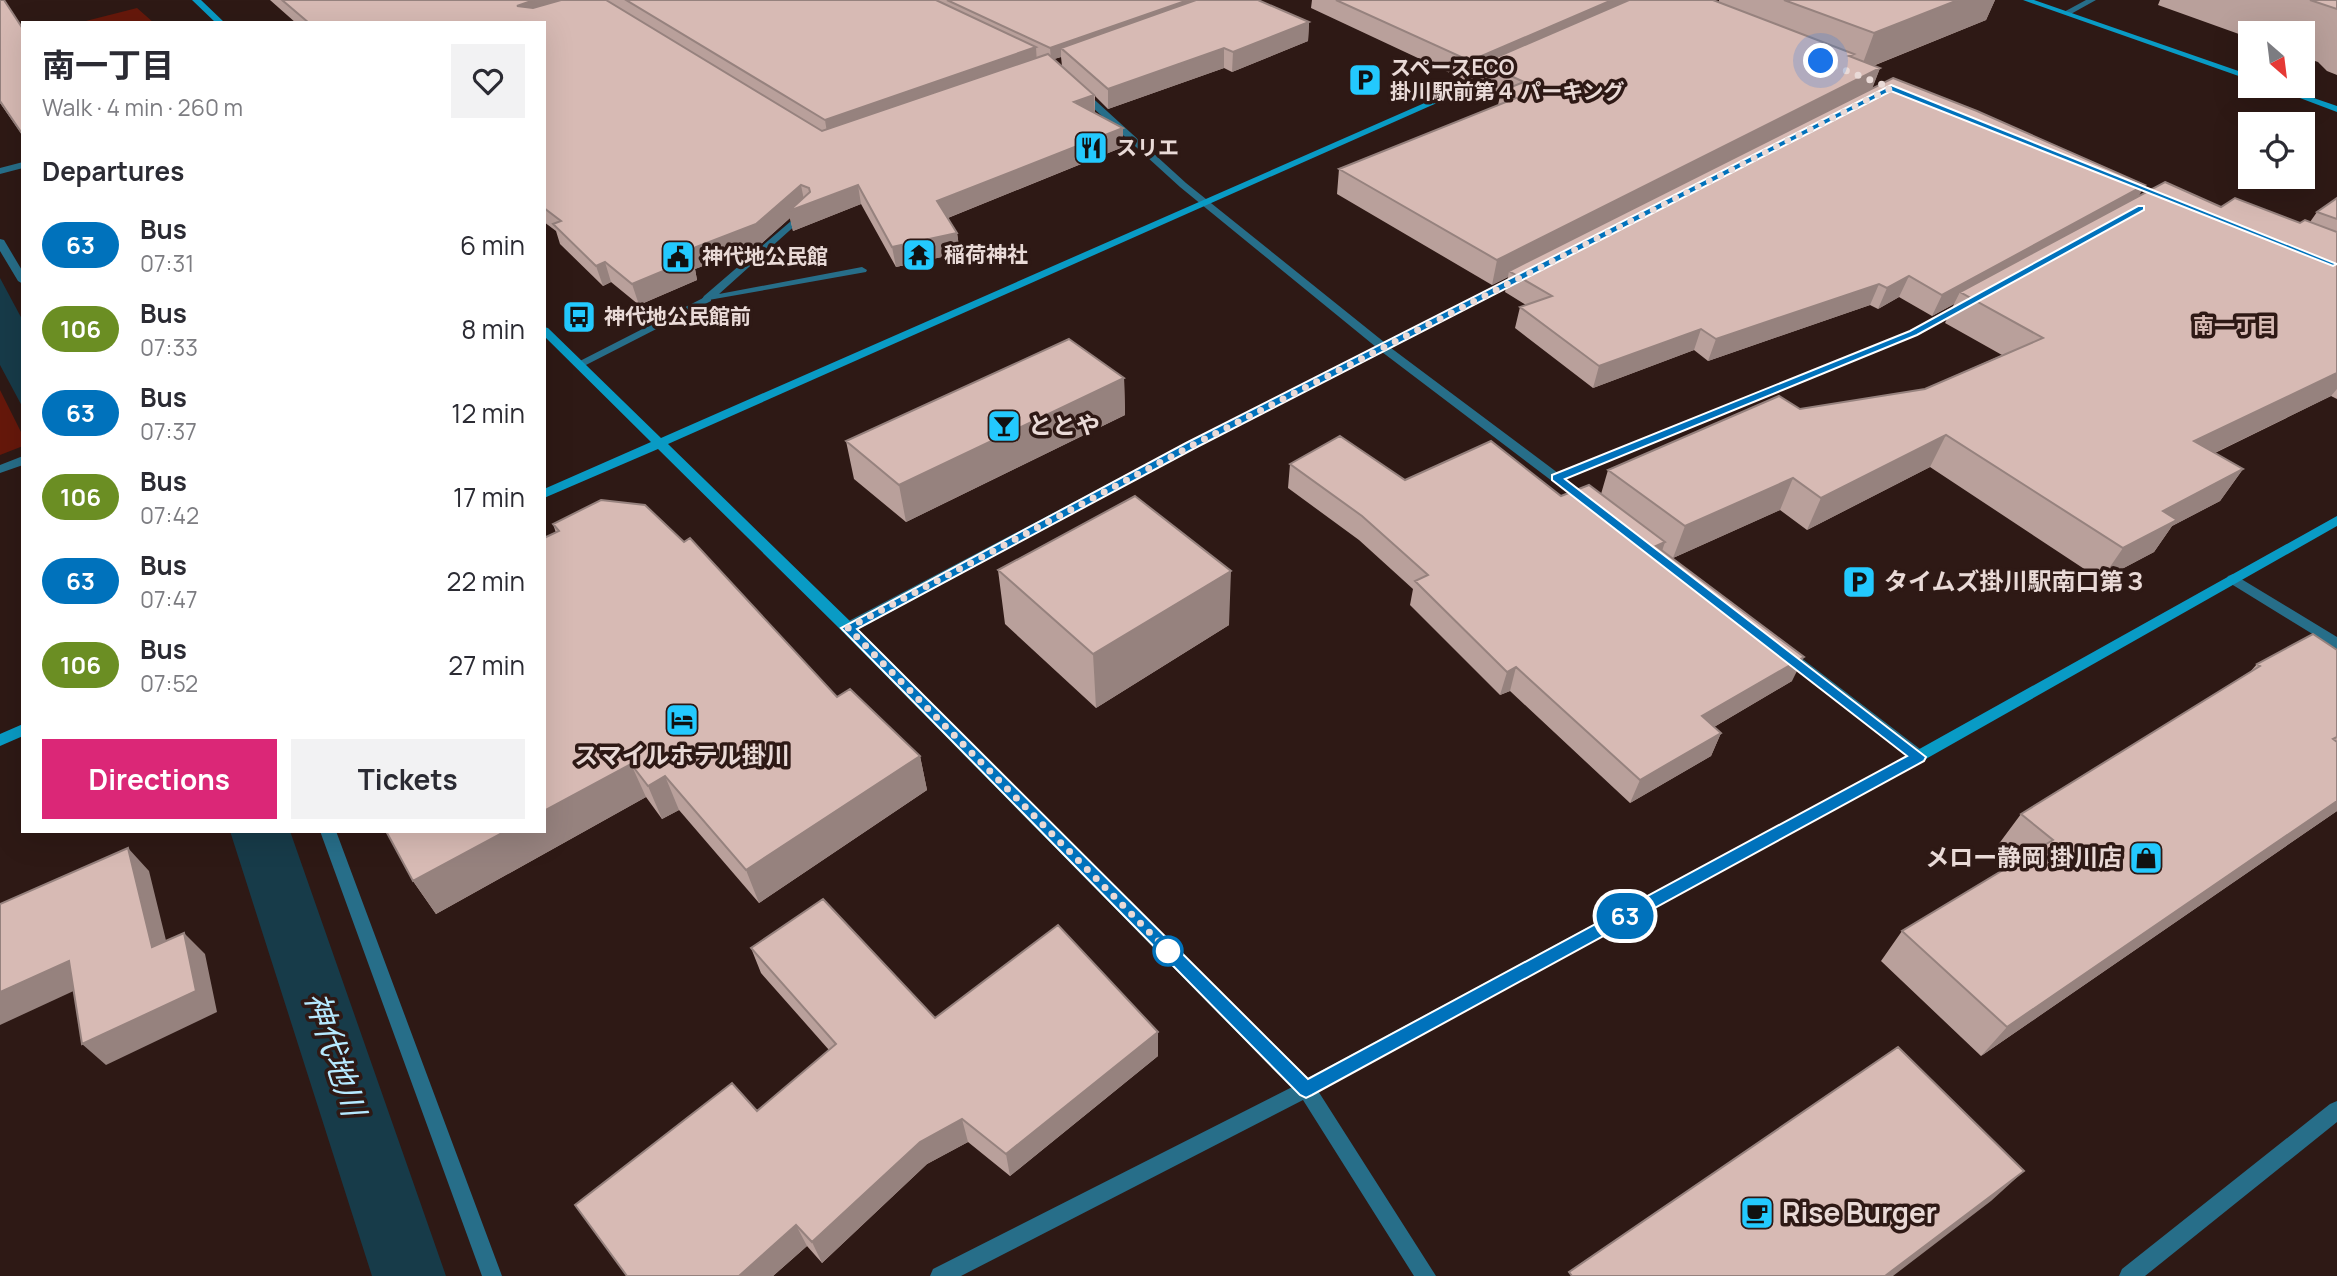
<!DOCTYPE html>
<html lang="en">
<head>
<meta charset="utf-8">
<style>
	:root { --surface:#fff; --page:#f2f2f3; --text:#2b2b33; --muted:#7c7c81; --accent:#db2777 }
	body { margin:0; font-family:Manrope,"Noto Sans JP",sans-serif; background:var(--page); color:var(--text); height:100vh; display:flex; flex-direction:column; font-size:26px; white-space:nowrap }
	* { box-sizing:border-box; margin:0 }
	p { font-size:23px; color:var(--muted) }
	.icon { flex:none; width:38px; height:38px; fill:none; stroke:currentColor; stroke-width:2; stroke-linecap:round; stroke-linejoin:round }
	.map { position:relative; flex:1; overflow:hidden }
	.drawer { position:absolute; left:21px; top:21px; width:525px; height:812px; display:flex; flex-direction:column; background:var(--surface); border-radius:0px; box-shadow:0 7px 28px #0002 }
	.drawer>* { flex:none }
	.badge { padding:0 14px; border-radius:23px; font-size:24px; line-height:46px }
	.needle { width:46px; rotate:152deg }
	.tools { position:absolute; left:2238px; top:21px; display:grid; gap:14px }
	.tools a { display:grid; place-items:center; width:77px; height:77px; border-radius:0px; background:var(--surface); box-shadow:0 7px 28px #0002; font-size:35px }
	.you { position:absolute; width:35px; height:35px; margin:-18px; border:5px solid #fff; border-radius:50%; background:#1a73e8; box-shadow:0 0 0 10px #1a73e833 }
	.map>.badge { position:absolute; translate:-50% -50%; box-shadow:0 0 0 4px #fff }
	h2 { padding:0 21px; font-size:26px; line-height:63px }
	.round { display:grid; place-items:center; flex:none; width:74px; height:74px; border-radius:0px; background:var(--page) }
	.summary { display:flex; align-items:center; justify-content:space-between; height:119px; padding:0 21px }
	h1 { font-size:33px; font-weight:700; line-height:52px }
	.cta { display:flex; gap:14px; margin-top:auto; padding:14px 21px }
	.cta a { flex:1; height:80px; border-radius:0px; background:var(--accent); color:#fff; font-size:28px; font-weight:700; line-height:80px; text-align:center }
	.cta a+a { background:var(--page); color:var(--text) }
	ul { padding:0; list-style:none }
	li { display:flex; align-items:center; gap:21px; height:84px; padding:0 21px }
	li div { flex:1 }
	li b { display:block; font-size:26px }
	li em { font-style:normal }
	li .badge { min-width:77px; font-weight:700; text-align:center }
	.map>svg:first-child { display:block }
	.green { fill:#66180b }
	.water { fill:#173b49 }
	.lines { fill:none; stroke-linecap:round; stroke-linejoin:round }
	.lane { fill:#276e89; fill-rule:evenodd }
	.street { fill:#276e89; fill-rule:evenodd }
	.secondary { fill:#099bc5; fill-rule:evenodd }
	.wall { fill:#b9a09b; fill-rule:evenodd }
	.shaded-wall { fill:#96827e }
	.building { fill:#d7bab4; stroke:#96827e; stroke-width:2 }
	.line { fill:#0072bc; stroke:#fff; stroke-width:2 }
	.walk { stroke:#e9dad7; stroke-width:7; stroke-dasharray:0 12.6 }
	.stop-dot { fill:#fff; stroke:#0072bc; stroke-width:3.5 }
	.labels { text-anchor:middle; stroke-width:7; stroke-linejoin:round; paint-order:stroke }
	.far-poi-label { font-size:21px; font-weight:bold; fill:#e9dad7; stroke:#2e1915; text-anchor:start }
	.far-neighbourhood-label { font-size:21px; font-weight:bold; fill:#d8bbb5; stroke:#2e1915 }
	.poi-label { font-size:24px; font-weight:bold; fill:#e9dad7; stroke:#2e1915; text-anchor:start }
	.near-poi-label { font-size:28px; font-weight:bold; fill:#e9dad7; stroke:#2e1915; text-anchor:start }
	.near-water-label { font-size:32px; font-style:italic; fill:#b6e9ff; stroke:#2e1915 }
</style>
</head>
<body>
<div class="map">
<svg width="2337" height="1276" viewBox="0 0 2337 1276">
	<rect width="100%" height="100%" fill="#2e1915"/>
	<path class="green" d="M137 8 154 23H78Z
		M0 390 23 436V446L0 455Z"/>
	<path class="water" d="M0 278 23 321V408L0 365Z
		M230 831H290L446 1276H372Z"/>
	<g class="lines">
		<path class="lane" d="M805 209 808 210V214L719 294 862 267 867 270 866 272 703 301 702 299 704 296Z"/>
		<path class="street" d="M2086 0H2096L2069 15 2062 13Z
			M1080 92H1086L1186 183 1384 342 1518 274H1526V278L1391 348 1558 473 1910 331 1962 302 1966 301 1971 304 1918 335 1566 479 1591 498 1593 501 1591 504 1587 505 1552 481 1382 352 1171 461 853 632H843L841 628 843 624 1163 455 1376 347 1180 187 1080 96Z
			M23 162V168L0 174V168Z
			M0 239 4 240 23 272V284L18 281 0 251Z
			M707 296 711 297V301L584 366 580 367 574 364Z
			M23 456V465L0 473V465Z
			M2233 574 2337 637V649L2228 582 2226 579 2228 576Z
			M1786 649 1791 650 1924 752 1927 756 1924 760H1914L1781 658 1779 654 1781 650Z
			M320 831H336L502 1276H482Z
			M1306 1080 1313 1083 1436 1276H1414L1303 1100 961 1276H930L933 1269Z
			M2337 1101V1122L2145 1276H2119L2122 1269 2330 1104Z"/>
		<path class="secondary" d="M192 0H201L225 23H216Z
			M2023 0H2034L2250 75V80Z
			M1493 73 1500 75 668 444 853 624 1308 1078 1914 752 2337 516V526L1924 760 1306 1098 1299 1095 843 632 658 449 544 498V489L651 442 544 336V327L548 328 661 438Z
			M2268 86H2279L2337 106V112Z
			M23 724V736L0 746V734Z"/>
	</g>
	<path class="wall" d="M0 0 23 29V136L0 103Z
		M270 0H1258L1309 22 1308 41 1232 72 1224 68 1108 109 1095 96V113L1123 128V147L948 218 957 233 960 253 896 267 861 204 793 231 790 218 761 244 695 269 697 280 639 305 611 282 603 286 560 244 556 231 544 222V23H296ZM1061 57 1062 66 1054 59Z
		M1312 0H1713L1719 2V0H1995L1986 20 1873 66 1880 68 1872 88 2139 196 2221 207 2300 223 2310 222 2317 212 2337 198V399L2331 396 2215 453 2243 469 2220 501 2172 526 2154 552 2101 580 1930 467 1807 530 1780 510 1673 558 1792 681 1714 727 1721 733 1711 756 1630 803 1510 691 1500 695 1410 605 1413 589 1359 540 1288 488 1290 464 1405 480 1561 496 1601 494 1608 470 1800 409 1925 389 2002 355 1945 323 1954 304 1932 316 1899 297 1878 309 1870 305 1708 361 1694 350 1593 388 1515 328 1520 307 1526 305 1505 292 1508 277 1492 285 1337 194 1339 169 1498 105 1500 96 1479 86 1481 74 1467 81 1311 8Z
		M2160 0H2337V75L2327 71 2318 62 2303 57V33H2250V38L2158 5Z
		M1124 378 1125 415 906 522 854 479 846 441Z
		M553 524 837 697 920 756 927 790 759 903 679 810 662 819 646 797 436 914 413 881 544 831 556 533Z
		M998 570 1229 625 1096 708 1005 624Z
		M2337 650V811L1981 1056 1881 961 1902 931 2017 862 1998 845 2021 814 2250 672 2257 664Z
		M751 948 935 1018 1158 1032V1056L1010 1176 968 1142 927 1164 822 1263 807 1246 773 1276 757 1111 829 1050 761 973Z"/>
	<path class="shaded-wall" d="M534 0H588L524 23 517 6Z
		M1188 0H1218L1061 48V57L1051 60 1050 48Z
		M1612 0H1650L1483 63 1481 74 1467 81 1470 61Z
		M1958 0H1995L1986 20 1860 71 1874 33Z
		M1309 22 1308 41 1232 72 1233 52Z
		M1036 47 1037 65 828 139 825 120Z
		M1224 48V68L1108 109V89Z
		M1880 68 1871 92 1509 271 1508 277 1492 285 1497 260Z
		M1094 95 1095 114 1074 102Z
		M1123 128V147L940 221 937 201Z
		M801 185 805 205 858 185 861 204 793 231 790 218 761 244 695 269 697 280 639 305 632 284 683 252Z
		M2145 185 2134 205 1960 292 1954 304 1932 316 1942 295Z
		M957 233 960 253 896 267 892 247Z
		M605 262 611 282 603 286 596 266Z
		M1909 276 1899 297 1878 309 1887 288Z
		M1879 284 1870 305 1708 361 1716 339Z
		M1701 329 1694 350 1593 388 1599 366Z
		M2337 373V389L2331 396 2173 473 2194 441Z
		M1124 378 1125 415 906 522 899 485Z
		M1946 435 1930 467 1807 530 1821 498Z
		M2243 469 2220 501 2172 526 2154 552 2101 580 2123 548 2163 511Z
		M1793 478 1780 510 1673 558 1685 526Z
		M1665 542 1657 566 1656 546Z
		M1231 571 1229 625 1096 708 1093 654Z
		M1804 657 1792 681 1692 740 1702 716Z
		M1516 667 1510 691 1500 695 1507 672Z
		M1721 733 1711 756 1630 803 1640 780Z
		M920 756 927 790 759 903 746 870Z
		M631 764 646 797 436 914 413 881 506 831H544V811Z
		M665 776 679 810 662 819 648 786Z
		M2337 801V811L1981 1056 2007 1027Z
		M128 848 149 871 173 969 152 947Z
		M184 933 205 954 217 1012 106 1065 82 1044Z
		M69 961 93 982 0 1025V992Z
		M1158 1032V1056L1010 1176 1006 1154Z
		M962 1119 968 1142 927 1164 822 1263 812 1242 920 1142Z
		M2024 1171 1991 1201 1893 1276H1885Z
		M796 1225 807 1246 773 1276H739Z"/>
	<path class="building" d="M0 0H4L23 29V135L0 101Z
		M282 0H534L517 6 533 8 561 0H606L822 131 1048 54 1094 95 1074 102 1123 128 937 201 957 233 892 247 858 185 789 211 810 192 809 188 801 185 756 224 683 252 692 259 632 284 605 262 596 266 553 224 561 221 544 208V23H309Z
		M626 0H936L1036 47 825 120Z
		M947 0H1188L1050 48Z
		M1196 0H1258L1309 22 1233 52 1224 48 1108 89 1061 48Z
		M1336 0H1612L1470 61Z
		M1629 0H1713L1854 54 1849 56 1880 68 1497 260 1339 169 1516 98 1501 91 1524 82 1483 63Z
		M1784 0H1958L1874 33Z
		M2310 0H2337V9Z
		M1893 78 1977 111 2145 185 1942 295 1909 276 1887 288 1879 284 1716 339 1701 329 1599 366 1520 307 1552 296 1509 271Z
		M2165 182 2221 207 2235 198 2300 223 2305 220 2337 232V373L2194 441 2243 469 2163 511 2177 520 2123 548 1946 435 1821 498 1793 478 1685 526 1608 470 1779 396 1800 409 1925 389 2043 338 1960 292Z
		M2337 198V219L2317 212Z
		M1069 339 1124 378 899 485 846 441Z
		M1340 436 1405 480 1491 441 1561 496 1589 485 1665 542 1656 546 1804 657 1702 716 1721 733 1640 780 1516 667 1507 672 1415 581 1428 575 1362 516 1290 464Z
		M1135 496 1231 571 1093 654 998 570Z
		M601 500 645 505 684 542 690 538 837 697 850 689 920 756 746 870 665 776 648 786 631 764 544 811V538L559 531 553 524Z
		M2313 634 2337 650V737L2333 739 2337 742V801L2007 1027 1902 931 2053 840 2021 814 2260 666 2257 664Z
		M386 831H506L413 881Z
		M128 848 152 947 184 933 196 991 82 1044 69 961 0 992V904Z
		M823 899 935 1018 1058 925 1158 1032 1006 1154 962 1119 920 1142 812 1242 796 1225 739 1276H627L575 1205 732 1083 757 1111 836 1044 751 948Z
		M1898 1047 2024 1171 1885 1276H1572L1569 1272Z"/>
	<path class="line" d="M1891 85 2337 264 2333 266 1891 91 1195 448 857 629 1308 1079 1907 756 1552 480V475L1910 331 2138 206H2144V210L1917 335 1565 479 1926 757 1924 761 1312 1095 1306 1098 1300 1095 841 628 1186 443Z"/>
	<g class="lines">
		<path class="walk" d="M1168 951 1172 955 848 628 1191 446 1891 88 1821 61"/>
	</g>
	<defs>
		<symbol id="parking-square" viewBox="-11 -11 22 22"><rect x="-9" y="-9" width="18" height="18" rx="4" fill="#23c9fe" stroke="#2e1915"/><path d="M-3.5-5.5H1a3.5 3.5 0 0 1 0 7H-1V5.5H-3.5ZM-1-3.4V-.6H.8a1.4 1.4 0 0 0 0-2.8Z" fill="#111"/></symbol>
		<symbol id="restaurant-square" viewBox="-11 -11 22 22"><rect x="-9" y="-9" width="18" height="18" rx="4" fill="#23c9fe" stroke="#2e1915"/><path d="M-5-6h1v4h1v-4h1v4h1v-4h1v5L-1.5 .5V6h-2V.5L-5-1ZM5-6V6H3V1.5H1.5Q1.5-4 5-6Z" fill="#111"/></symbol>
		<symbol id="temple-square" viewBox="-11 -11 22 22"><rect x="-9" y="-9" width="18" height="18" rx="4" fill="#23c9fe" stroke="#2e1915"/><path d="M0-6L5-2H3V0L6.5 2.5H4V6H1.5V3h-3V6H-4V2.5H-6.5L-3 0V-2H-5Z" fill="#111"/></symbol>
		<symbol id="civic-square" viewBox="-11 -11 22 22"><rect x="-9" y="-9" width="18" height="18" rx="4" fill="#23c9fe" stroke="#2e1915"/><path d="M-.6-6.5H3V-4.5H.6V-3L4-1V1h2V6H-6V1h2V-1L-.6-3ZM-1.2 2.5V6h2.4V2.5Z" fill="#111"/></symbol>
		<symbol id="bus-square" viewBox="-11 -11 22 22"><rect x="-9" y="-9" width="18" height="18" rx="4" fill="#23c9fe" stroke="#2e1915"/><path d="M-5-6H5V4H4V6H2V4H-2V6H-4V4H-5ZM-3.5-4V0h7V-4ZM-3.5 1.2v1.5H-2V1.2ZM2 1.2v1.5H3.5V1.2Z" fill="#111"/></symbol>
		<symbol id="bar-square" viewBox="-11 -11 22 22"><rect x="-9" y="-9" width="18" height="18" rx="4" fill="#23c9fe" stroke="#2e1915"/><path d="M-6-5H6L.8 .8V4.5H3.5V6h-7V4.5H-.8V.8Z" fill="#111"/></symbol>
		<symbol id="hotel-square" viewBox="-11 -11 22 22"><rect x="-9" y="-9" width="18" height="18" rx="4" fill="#23c9fe" stroke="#2e1915"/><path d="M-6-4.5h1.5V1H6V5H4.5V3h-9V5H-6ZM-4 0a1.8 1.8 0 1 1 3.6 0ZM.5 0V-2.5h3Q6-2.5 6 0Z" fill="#111"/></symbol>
		<symbol id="shop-square" viewBox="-11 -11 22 22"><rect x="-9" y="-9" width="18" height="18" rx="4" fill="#23c9fe" stroke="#2e1915"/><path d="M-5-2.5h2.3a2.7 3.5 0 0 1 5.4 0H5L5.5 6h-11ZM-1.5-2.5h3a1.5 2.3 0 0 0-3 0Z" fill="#111"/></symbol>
		<symbol id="cafe-square" viewBox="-11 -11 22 22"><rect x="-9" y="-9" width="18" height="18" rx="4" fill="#23c9fe" stroke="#2e1915"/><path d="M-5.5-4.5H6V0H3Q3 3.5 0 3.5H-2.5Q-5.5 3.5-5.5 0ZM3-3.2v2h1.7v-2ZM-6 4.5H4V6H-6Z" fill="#111"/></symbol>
	</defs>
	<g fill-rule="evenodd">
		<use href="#parking-square" x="1346" y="61" width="38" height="38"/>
		<use href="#restaurant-square" x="1072" y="129" width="38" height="38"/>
		<use href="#temple-square" x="900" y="236" width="38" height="38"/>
		<use href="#civic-square" x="659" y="238" width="38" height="38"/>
		<use href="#bus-square" x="560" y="298" width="38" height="38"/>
		<use href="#bar-square" x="985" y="407" width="38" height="38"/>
		<use href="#parking-square" x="1840" y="563" width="38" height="38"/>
		<use href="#hotel-square" x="663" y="701" width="38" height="38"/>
		<use href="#shop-square" x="2127" y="839" width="38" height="38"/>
		<use href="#cafe-square" x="1738" y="1194" width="38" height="38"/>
	</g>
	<circle class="stop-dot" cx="1168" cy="951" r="14"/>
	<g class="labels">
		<g class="far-poi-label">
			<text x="1390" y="75">スペースECO<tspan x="1390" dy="24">掛川駅前第４ パーキング</tspan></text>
			<text x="1116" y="155">スリエ</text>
			<text x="944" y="262">稲荷神社</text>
			<text x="702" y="264">神代地公民館</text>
			<text x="604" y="324">神代地公民館前</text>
		</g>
		<g class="far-neighbourhood-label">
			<text x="2235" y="333">南一丁目</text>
		</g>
		<g class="poi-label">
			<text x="1028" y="434">ととや</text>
			<text x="1884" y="590">タイムズ掛川駅南口第３</text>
			<text x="682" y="764" text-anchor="middle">スマイルホテル掛川</text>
			<text x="2122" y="866" text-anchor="end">メロー静岡 掛川店</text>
		</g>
		<g class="near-poi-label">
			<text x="1782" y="1223">Rise Burger</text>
		</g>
		<g class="near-water-label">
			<text transform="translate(335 1054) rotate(72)" y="11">神代地川</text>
		</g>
	</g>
</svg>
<div class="tools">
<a><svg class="needle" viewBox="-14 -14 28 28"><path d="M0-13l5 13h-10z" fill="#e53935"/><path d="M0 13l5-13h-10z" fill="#7c7c81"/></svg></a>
<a><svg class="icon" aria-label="locate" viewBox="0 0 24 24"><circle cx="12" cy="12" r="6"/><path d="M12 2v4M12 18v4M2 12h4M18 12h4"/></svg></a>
</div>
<div class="you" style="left:1821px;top:61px"></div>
<b class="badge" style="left:1625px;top:916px;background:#0072bc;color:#fff">63</b>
<section class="drawer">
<div class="summary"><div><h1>南一丁目</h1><p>Walk · 4 min · 260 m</p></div><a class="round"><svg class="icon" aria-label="heart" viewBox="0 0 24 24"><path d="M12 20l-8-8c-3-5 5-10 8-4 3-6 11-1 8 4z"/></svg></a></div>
<h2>Departures</h2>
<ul>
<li><span class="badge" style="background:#0072bc;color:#fff">63</span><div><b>Bus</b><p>07:31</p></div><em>6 min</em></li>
<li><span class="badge" style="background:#6b8e23;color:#fff">106</span><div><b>Bus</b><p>07:33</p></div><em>8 min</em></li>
<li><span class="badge" style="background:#0072bc;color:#fff">63</span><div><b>Bus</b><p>07:37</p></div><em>12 min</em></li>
<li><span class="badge" style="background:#6b8e23;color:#fff">106</span><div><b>Bus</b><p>07:42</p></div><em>17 min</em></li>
<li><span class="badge" style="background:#0072bc;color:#fff">63</span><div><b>Bus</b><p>07:47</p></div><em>22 min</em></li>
<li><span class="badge" style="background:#6b8e23;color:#fff">106</span><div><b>Bus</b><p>07:52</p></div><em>27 min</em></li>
</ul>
<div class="cta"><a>Directions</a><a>Tickets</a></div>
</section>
</div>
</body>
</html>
